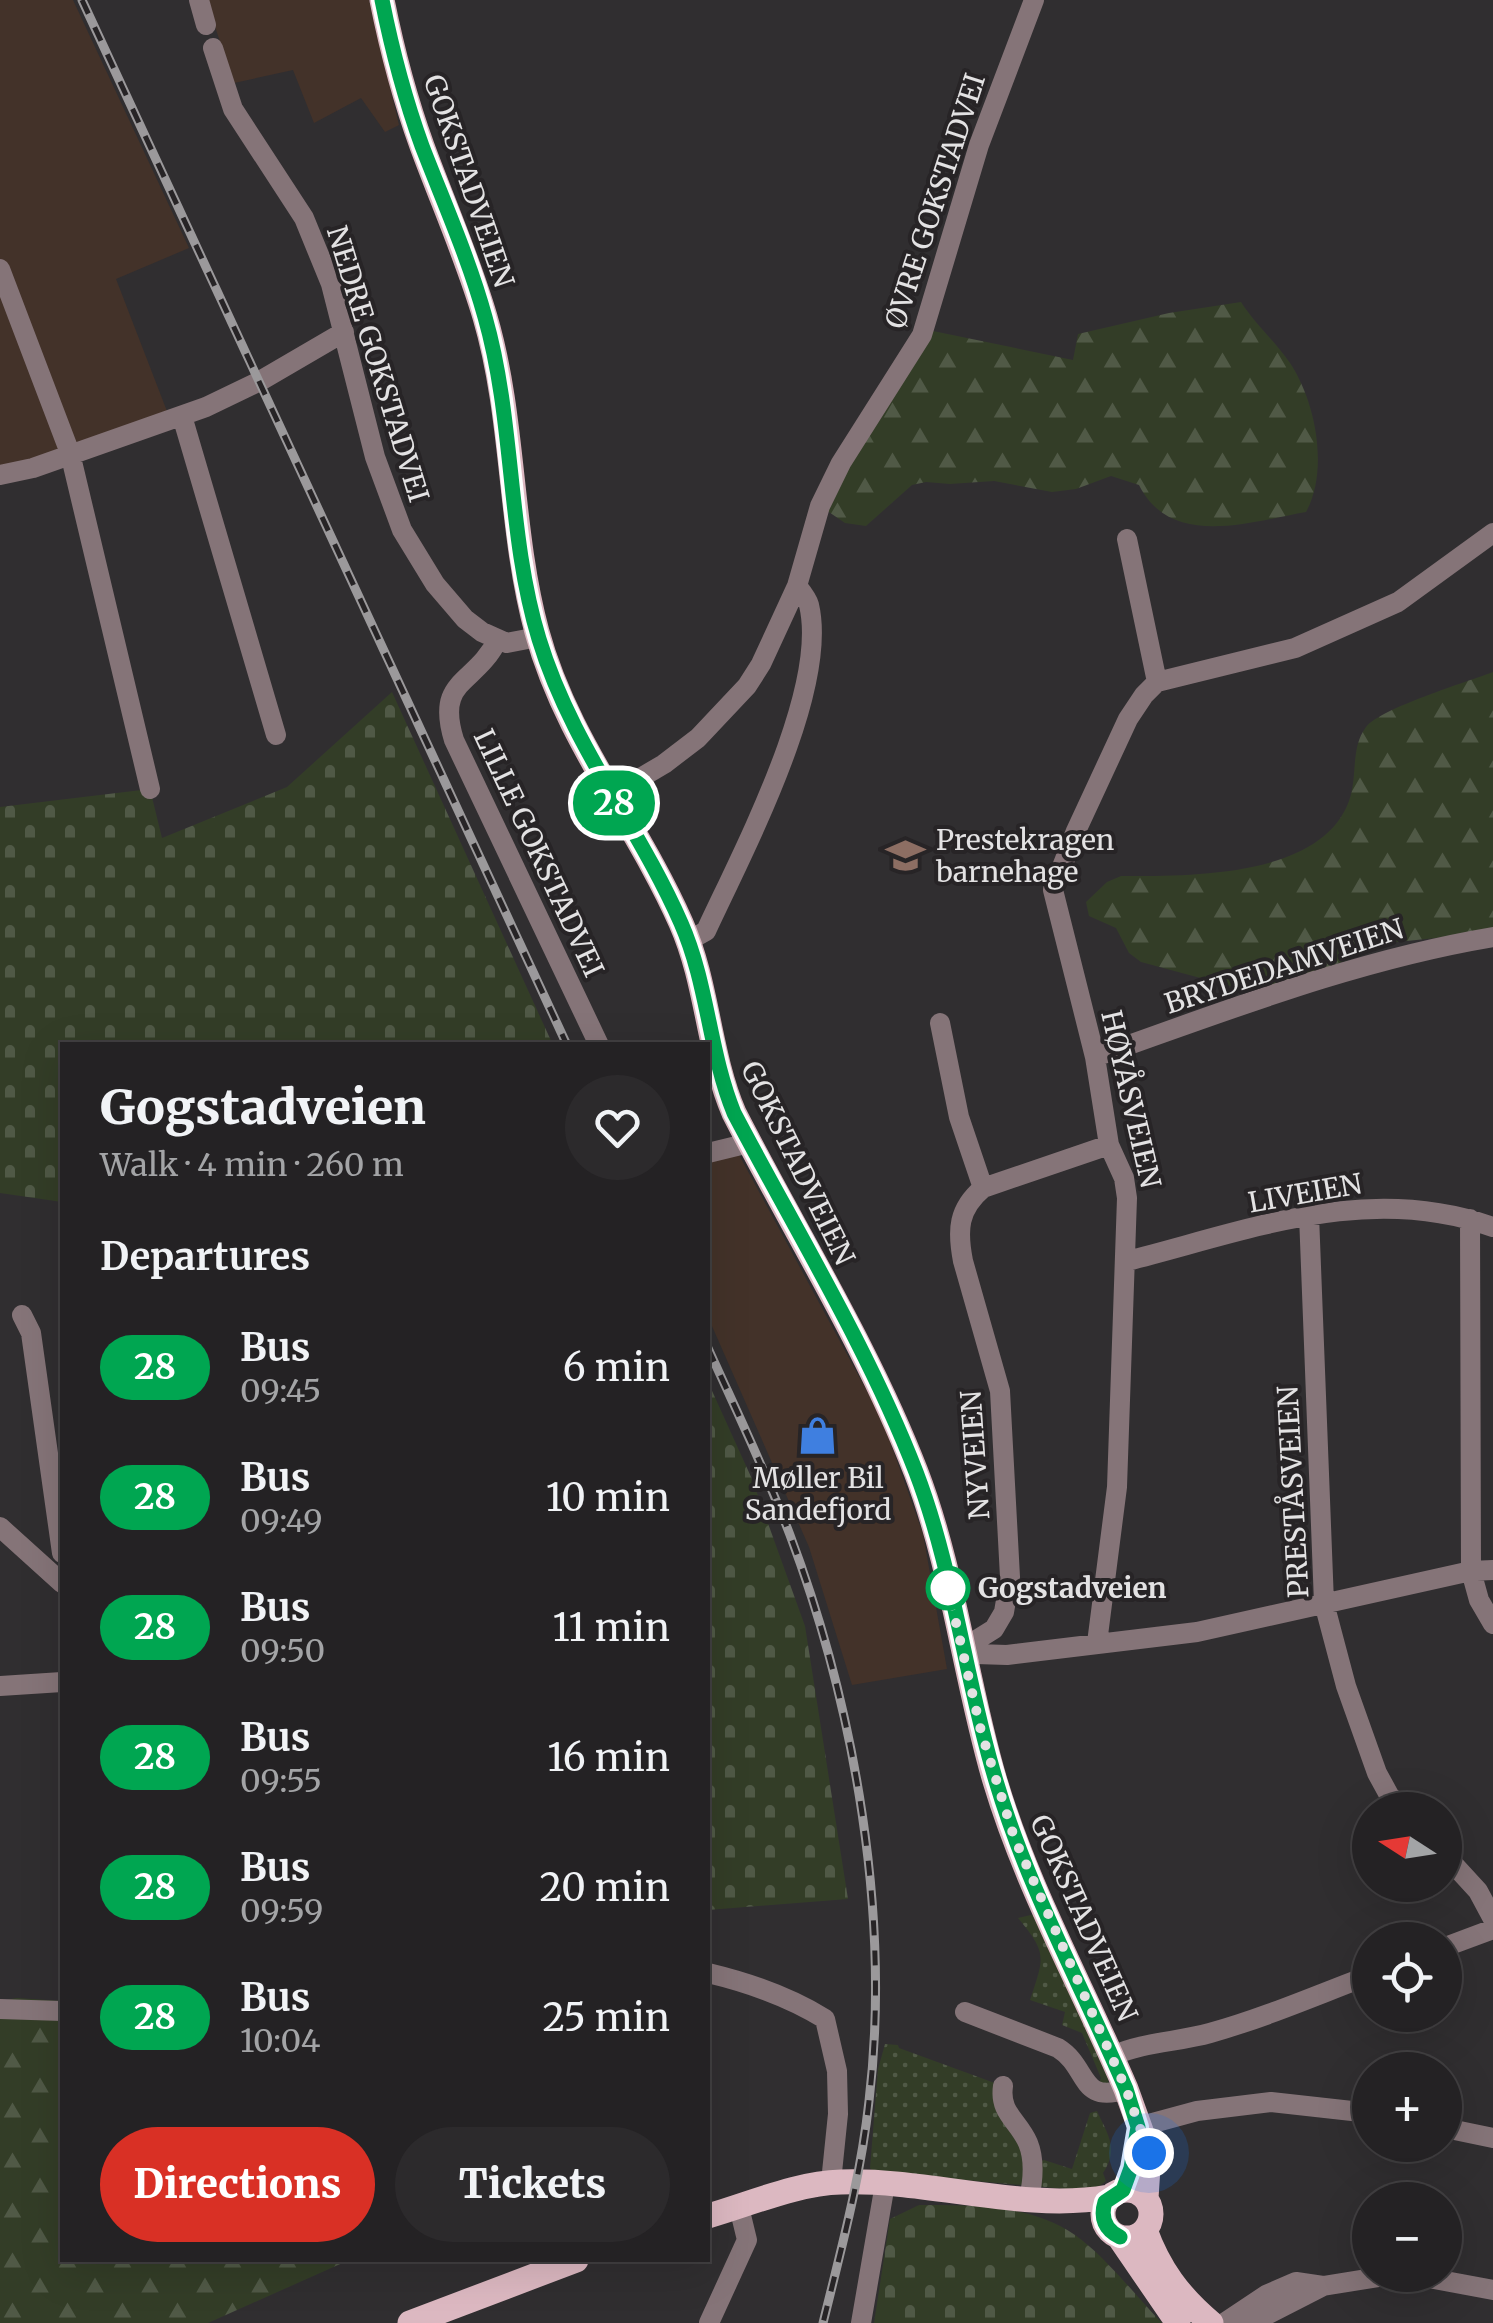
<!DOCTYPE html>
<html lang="en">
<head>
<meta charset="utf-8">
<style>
	:root { --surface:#242224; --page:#2c2a2c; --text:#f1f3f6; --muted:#a3a4a6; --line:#413f41; --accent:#d93025 }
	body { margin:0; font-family:Merriweather,serif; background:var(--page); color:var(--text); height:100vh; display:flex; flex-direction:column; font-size:38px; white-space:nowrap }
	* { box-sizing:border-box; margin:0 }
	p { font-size:32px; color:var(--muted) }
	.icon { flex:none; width:55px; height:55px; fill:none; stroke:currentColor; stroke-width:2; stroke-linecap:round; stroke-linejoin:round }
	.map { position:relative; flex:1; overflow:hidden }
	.side { position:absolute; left:60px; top:1042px; width:650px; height:1220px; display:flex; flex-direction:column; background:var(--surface); border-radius:0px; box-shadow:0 10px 40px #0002,0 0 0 2px var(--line) }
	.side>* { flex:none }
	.badge { padding:0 20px; border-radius:32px; font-size:35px; line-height:65px }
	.needle { width:65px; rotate:282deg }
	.tools { position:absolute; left:1352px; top:1792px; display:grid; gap:20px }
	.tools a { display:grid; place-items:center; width:110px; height:110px; border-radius:50%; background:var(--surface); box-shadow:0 10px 40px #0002,0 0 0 2px var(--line); font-size:50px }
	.you { position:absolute; width:50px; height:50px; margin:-25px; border:8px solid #fff; border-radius:50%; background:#1a73e8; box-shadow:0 0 0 15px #1a73e833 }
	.map>.badge { position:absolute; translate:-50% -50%; box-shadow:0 0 0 5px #fff }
	h2 { padding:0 40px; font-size:38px; line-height:90px }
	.round { display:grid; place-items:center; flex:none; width:105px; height:105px; border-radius:52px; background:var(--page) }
	.overview { display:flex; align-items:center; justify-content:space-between; height:170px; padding:0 40px }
	h1 { font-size:48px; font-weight:800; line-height:75px }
	.cta { display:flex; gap:20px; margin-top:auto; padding:20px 40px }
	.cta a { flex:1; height:115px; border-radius:60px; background:var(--accent); color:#fff; font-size:40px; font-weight:800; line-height:115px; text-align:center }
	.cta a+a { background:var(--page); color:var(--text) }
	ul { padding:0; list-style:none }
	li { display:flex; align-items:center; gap:30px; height:130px; padding:0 40px }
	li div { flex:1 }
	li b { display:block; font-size:38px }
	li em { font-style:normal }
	li .badge { min-width:110px; font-weight:700; text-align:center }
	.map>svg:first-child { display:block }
	.commercial { fill:#433229 }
	.grass { fill:url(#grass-dots) }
	.forest { fill:url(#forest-firs) }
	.cemetery { fill:url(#cemetery-stones) }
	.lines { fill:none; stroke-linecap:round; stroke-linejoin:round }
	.minor { stroke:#857478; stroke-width:20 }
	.major { stroke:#dcb8c1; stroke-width:25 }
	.rail-casing { stroke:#9b999b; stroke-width:9 }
	.rail { stroke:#272426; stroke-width:5; stroke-dasharray:15; stroke-linecap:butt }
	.line-casing { stroke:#fff; stroke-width:22 }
	.line { stroke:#00a651; stroke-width:15 }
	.walk { stroke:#e3e2e3; stroke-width:10; stroke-dasharray:0 18 }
	.stop-dot { fill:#fff; stroke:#00a651; stroke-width:5 }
	.labels { text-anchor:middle; stroke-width:8; stroke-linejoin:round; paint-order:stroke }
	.street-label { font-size:28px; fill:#e3e2e3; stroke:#272426 }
	.poi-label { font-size:28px; fill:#e3e2e3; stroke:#272426; text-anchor:start }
	.stop-label { font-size:28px; font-weight:bold; fill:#e3e2e3; stroke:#272426; text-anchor:start }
</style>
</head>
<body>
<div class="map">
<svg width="1493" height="2323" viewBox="0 0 1493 2323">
	<defs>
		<pattern id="grass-dots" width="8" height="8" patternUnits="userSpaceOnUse" patternTransform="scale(2.5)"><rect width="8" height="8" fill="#333d27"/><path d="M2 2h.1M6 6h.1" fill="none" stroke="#505946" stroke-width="1.8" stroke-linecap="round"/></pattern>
		<pattern id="forest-firs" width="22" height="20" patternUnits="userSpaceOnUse" patternTransform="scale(2.5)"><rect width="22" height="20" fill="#333d27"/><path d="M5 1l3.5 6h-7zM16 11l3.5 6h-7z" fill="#505946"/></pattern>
		<pattern id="cemetery-stones" width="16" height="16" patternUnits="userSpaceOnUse" patternTransform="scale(2.5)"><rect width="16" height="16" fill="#333d27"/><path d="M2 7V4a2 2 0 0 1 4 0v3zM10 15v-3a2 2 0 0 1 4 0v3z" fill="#505946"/></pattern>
	</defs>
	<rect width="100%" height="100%" fill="#302e30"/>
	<path class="commercial" d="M0 0H73L189 248 116 279 170 419 0 471Z
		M206 0H369L399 125 385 132 361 98 314 123 293 70 234 83Z
		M731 1140 882 1419 923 1534 947 1669 852 1685 809 1547 708 1317V1147Z"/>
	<path class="grass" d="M1035 1914 1109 2076 1108 2084 1098 2086 1101 2078 1082 2033 1062 2025 1065 2012 1030 2000C1044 1957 1048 1954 1018 1918Z
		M885 2044 898 2045 899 2048 1003 2086 1032 2165 1044 2160 1072 2169 1090 2113 1097 2111C1106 2132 1120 2148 1103 2173L1106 2181 1098 2187 1066 2189 874 2172 870 2168 878 2069Z"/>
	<path class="forest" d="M1241 302C1255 324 1275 341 1290 363 1316 402 1329 470 1306 512 1249 522 1171 549 1139 485L1111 476 1076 489 1052 492 994 481 950 484 926 482 912 485 866 526 845 523 820 506 933 331 1073 360 1078 334 1169 313Z
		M1493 672V932L1397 942 1276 986 1245 990 1141 962 1129 953 1116 928 1089 916 1086 902 1107 882 1121 876C1189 876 1321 878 1349 801 1358 777 1350 748 1366 727 1381 708 1467 682 1493 672Z
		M17 1998 62 2001V2112L59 2127 62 2128V2260L347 2261 208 2323H0V2001Z"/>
	<path class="cemetery" d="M392 692 553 1045H62V1202L0 1193V807L150 789 162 838 287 787Z
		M708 1382 752 1479 805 1626 848 1899 708 1910Z
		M919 2205C972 2205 1030 2204 1075 2235 1104 2255 1137 2297 1162 2323H874L890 2219Z"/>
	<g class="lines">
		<path class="minor" d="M199 0 206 25
			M213 48 233 109 304 218 331 284 375 457 402 530 435 584 465 619 482 632 507 643 538 637
			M0 269 70 453 150 789
			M182 416 276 735
			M0 475 33 468 206 407 260 381 344 332
			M1127 539 1157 682
			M498 639C475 686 435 678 454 740L599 1045
			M1157 682 1295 648 1398 602 1493 533
			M610 796 664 764 698 738 747 686 761 664 797 586 820 506 841 463 922 335 979 145 1034 0
			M688 941 706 931C742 853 829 690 809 605 807 598 801 591 797 586
			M940 1023 959 1117 983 1188
			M1095 1057C1226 1011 1355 960 1493 937
			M708 1153 749 1143
			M1309 1215 1324 1603 1346 1686 1377 1773 1389 1795 1403 1810
			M1470 1219 1471 1571 1479 1600 1493 1624
			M1127 1261C1250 1230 1368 1182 1493 1227
			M22 1315 31 1333 62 1553
			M0 1527 62 1583
			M1097 1643 1117 1487 1127 1198 1124 1178 1109 1145 1095 1057 1053 890 1076 831 1128 719 1144 695 1157 682
			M962 1649 994 1629 1004 1612 1010 1577 1000 1391 963 1261C957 1230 958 1209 983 1188L1109 1145
			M962 1649 976 1654 1007 1655 1197 1632 1471 1571 1493 1570
			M0 1686 62 1682
			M1445 1855 1478 1891 1493 1919
			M1445 1947 1493 1929
			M708 1973C750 1983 788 1996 825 2019L837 2071 838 2114 831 2182
			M0 2009 62 2011
			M965 2012 1058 2048C1089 2067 1079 2105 1126 2089
			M1112 2056C1143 2042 1178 2042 1210 2033 1264 2018 1317 1995 1370 1975
			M1003 2086C999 2113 1018 2120 1028 2143 1035 2160 1033 2181 1029 2199
			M1138 2127 1197 2111 1271 2102 1370 2113
			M1445 2128 1493 2138
			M1413 2275 1493 2290
			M709 2323 747 2240 739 2207
			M861 2323 885 2184
			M1224 2323 1266 2295 1296 2282 1323 2286
			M1251 2323 1323 2286 1391 2275"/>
		<path class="major" d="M382 0C392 50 405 99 422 146 443 203 468 259 485 317 515 419 509 529 537 632 566 739 637 823 681 923 708 984 708 1052 734 1113 795 1232 868 1348 916 1472 954 1571 965 1680 995 1781 1027 1888 1082 1986 1126 2089L1149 2153 1146 2198
			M1103 2214a24 24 0 1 1 48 0a24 24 0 1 1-48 0Z
			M708 2216C750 2204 797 2183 841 2182 930 2179 1022 2212 1109 2197
			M1145 2230C1159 2269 1179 2296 1211 2323
			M1119 2237 1178 2323
			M410 2323 576 2260"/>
		<defs>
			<path id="rail" d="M82 0 567 1045
				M708 1348C736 1410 766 1472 790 1535 855 1708 891 1917 869 2101 861 2176 841 2250 823 2323"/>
		</defs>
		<use href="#rail" class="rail-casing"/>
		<use href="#rail" class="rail"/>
	</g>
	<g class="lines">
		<defs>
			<path id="line" d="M382 0C392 50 405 99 422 146 444 203 469 259 485 317 515 422 507 534 539 639 571 744 638 825 681 923 708 984 709 1052 734 1113 796 1231 868 1348 916 1472 954 1571 965 1680 996 1781 1028 1889 1082 1986 1126 2089L1138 2127 1131 2168 1123 2190 1105 2202C1100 2218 1105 2230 1120 2237"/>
		</defs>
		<use href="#line" class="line-casing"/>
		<use href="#line" class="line"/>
		<path class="walk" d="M948 1588 981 1731 1014 1837 1126 2089 1149 2153"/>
	</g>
	<defs>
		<symbol id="school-bare" viewBox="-9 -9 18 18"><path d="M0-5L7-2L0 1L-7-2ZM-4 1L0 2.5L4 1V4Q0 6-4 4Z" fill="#8d6e63" stroke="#272426" stroke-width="2.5" paint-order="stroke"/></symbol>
		<symbol id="shop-bare" viewBox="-9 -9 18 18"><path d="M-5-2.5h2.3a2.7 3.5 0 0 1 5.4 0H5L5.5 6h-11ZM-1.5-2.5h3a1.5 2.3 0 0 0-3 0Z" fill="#3f7fe0" stroke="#272426" stroke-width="2.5" paint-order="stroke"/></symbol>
	</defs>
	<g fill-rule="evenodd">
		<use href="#school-bare" x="878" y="828" width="55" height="55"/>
		<use href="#shop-bare" x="790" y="1408" width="55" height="55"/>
	</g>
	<circle class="stop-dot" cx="948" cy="1588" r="20"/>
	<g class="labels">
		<g class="street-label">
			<text transform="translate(469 181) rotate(71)" y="10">GOKSTADVEIEN</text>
			<text transform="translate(935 201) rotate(-72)" y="10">ØVRE GOKSTADVEI</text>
			<text transform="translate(378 364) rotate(73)" y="10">NEDRE GOKSTADVEI</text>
			<text transform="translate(539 853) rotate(65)" y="10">LILLE GOKSTADVEI</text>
			<text transform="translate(1284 966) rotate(-18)" y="10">BRYDEDAMVEIEN</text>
			<text transform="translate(1131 1099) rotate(77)" y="10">HØYÅSVEIEN</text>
			<text transform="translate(798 1163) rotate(64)" y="10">GOKSTADVEIEN</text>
			<text transform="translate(1305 1193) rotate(-10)" y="10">LIVEIEN</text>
			<text transform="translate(975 1455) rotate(-94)" y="10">NYVEIEN</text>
			<text transform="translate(1293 1492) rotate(-93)" y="10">PRESTÅSVEIEN</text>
			<text transform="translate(1084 1918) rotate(66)" y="10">GOKSTADVEIEN</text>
		</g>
		<g class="poi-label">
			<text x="936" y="850">Prestekragen<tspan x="936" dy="32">barnehage</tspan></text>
			<text x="818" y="1488" text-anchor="middle">Møller Bil<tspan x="818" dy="32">Sandefjord</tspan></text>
		</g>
		<g class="stop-label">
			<text x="978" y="1598">Gogstadveien</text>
		</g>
	</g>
</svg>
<div class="tools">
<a><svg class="needle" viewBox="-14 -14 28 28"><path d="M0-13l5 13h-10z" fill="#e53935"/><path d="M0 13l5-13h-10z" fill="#a3a4a6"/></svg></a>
<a><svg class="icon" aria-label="locate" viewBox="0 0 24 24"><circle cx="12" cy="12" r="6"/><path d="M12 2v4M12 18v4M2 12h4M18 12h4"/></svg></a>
<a>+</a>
<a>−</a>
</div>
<div class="you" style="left:1149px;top:2153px"></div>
<b class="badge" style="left:614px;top:803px;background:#00a651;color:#fff">28</b>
<section class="side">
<div class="overview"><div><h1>Gogstadveien</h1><p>Walk · 4 min · 260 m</p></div><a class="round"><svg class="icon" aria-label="heart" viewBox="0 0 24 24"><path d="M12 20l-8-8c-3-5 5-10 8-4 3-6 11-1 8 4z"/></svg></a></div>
<h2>Departures</h2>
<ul>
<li><span class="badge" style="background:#00a651;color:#fff">28</span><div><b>Bus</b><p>09:45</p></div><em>6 min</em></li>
<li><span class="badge" style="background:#00a651;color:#fff">28</span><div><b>Bus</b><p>09:49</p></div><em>10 min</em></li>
<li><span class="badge" style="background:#00a651;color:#fff">28</span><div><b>Bus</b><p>09:50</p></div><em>11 min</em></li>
<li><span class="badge" style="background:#00a651;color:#fff">28</span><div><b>Bus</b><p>09:55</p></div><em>16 min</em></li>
<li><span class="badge" style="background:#00a651;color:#fff">28</span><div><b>Bus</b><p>09:59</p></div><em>20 min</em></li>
<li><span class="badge" style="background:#00a651;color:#fff">28</span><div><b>Bus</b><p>10:04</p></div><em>25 min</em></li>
</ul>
<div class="cta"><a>Directions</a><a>Tickets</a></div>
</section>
</div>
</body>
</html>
